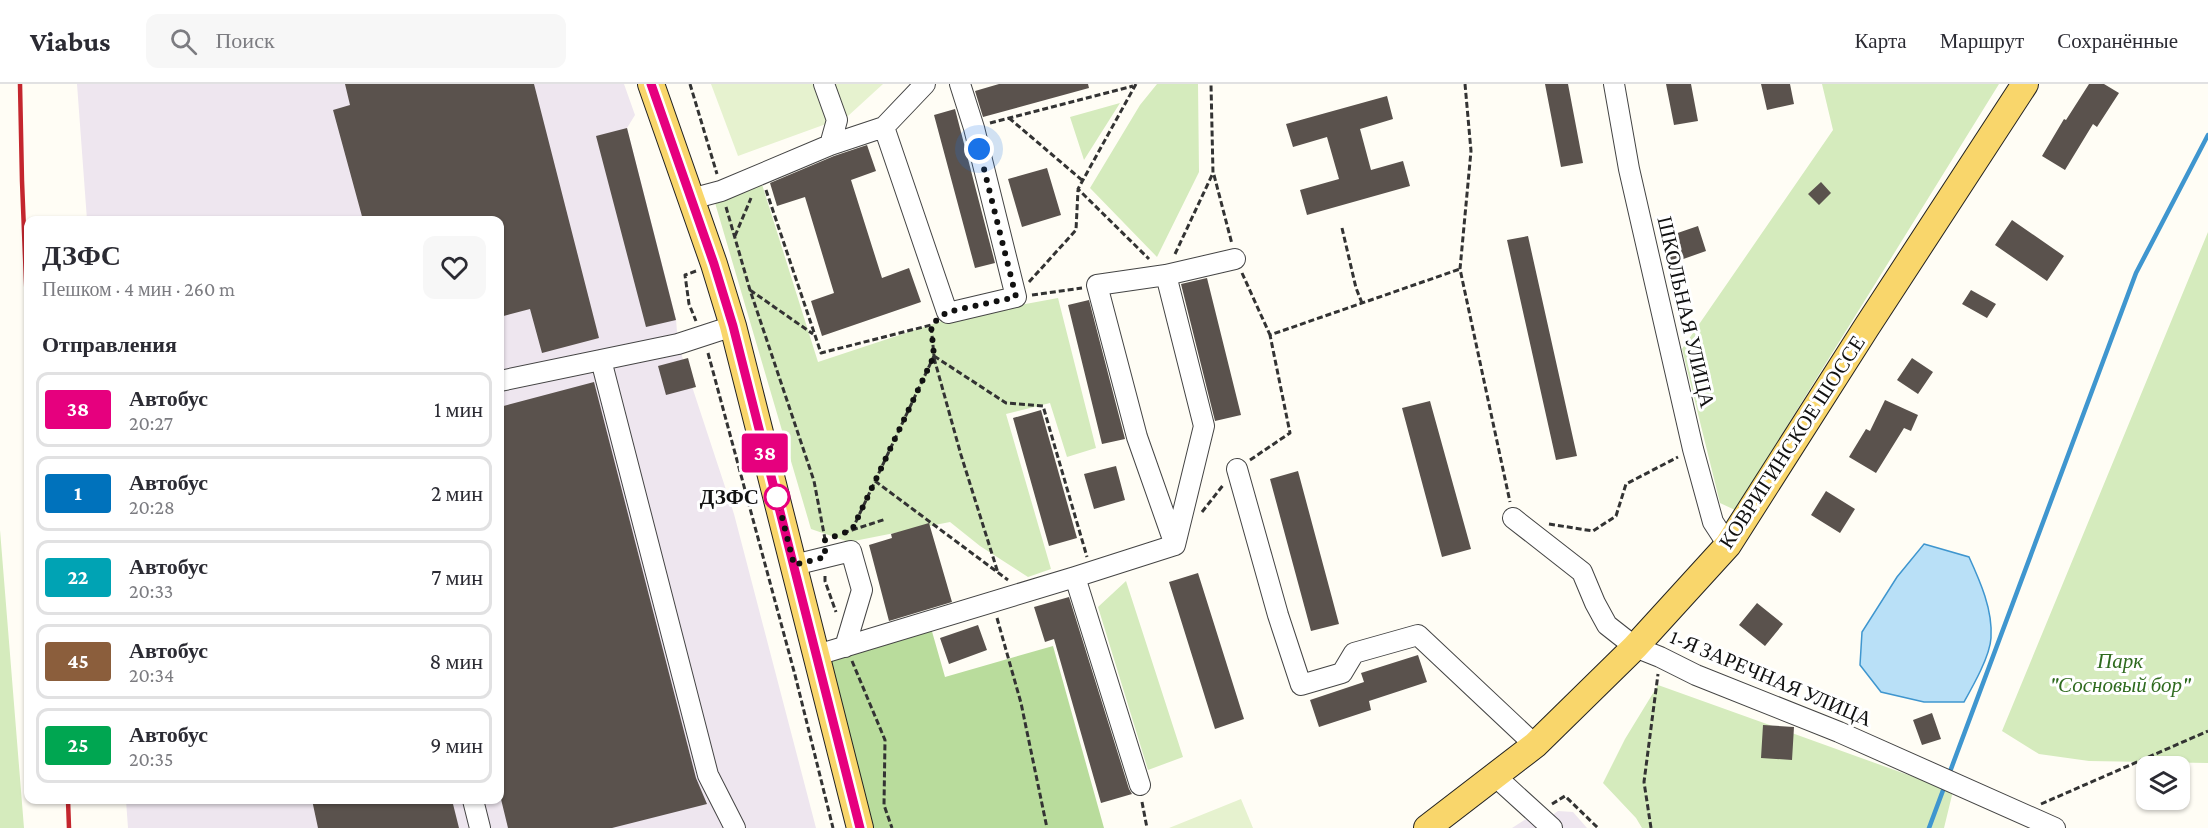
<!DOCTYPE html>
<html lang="ru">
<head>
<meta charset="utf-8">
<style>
	:root { --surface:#fff; --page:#f7f7f7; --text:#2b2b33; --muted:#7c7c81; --line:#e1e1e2 }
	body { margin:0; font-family:"Crimson Pro",serif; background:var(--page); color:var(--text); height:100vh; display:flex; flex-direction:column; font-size:22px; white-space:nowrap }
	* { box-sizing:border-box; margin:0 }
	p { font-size:20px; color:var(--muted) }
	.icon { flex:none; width:33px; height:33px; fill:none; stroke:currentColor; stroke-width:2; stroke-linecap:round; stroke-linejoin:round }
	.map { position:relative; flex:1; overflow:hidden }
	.side { position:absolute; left:24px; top:132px; width:480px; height:588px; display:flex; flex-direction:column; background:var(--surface); border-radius:12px; box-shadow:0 2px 4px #0004 }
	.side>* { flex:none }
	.badge { padding:0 12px; border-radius:4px; font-size:21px; line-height:39px }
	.buttons { position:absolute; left:2136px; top:672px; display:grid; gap:12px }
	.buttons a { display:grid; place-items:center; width:54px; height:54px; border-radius:12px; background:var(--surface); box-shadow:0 2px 4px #0004; font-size:30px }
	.you { position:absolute; width:30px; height:30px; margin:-15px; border:4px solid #fff; border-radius:50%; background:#1a73e8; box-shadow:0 0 0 9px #1a73e833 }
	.map>.badge { position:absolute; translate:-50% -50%; box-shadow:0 0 0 3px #fff }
	h2 { padding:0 18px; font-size:22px; line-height:54px }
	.round { display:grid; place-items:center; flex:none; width:63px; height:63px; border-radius:12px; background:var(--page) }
	.overview { display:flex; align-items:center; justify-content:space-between; height:102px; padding:0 18px }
	h1 { font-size:28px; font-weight:700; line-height:45px }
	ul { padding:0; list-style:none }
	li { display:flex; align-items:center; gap:18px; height:75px; margin:0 12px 9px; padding:0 6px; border:3px solid var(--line); border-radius:12px }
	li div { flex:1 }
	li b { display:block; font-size:22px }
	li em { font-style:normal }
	li .badge { min-width:66px; font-weight:700; text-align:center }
	header { display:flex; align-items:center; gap:36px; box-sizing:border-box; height:84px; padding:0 30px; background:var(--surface); border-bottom:2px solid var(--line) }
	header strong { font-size:28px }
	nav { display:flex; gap:33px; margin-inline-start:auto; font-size:21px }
	.search { width:420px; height:54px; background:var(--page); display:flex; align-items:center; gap:15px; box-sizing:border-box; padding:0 21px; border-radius:12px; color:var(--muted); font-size:22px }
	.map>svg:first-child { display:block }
	.industrial { fill:#eee6ef }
	.green { fill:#d5ebbd }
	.forest { fill:#b9dc9c }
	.pitch { fill:#e6f2cf }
	.water { fill:#b9e0f7; stroke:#3f96cf; stroke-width:1.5 }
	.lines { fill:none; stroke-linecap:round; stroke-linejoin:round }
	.stream { stroke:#3f96cf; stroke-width:4.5 }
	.building { fill:#5a524d }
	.minor-casing { stroke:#444; stroke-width:22 }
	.major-casing { stroke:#222; stroke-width:28 }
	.path { stroke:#333; stroke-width:3; stroke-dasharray:6 3; stroke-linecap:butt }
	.minor { stroke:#fff; stroke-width:20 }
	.major { stroke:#f9d66b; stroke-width:26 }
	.rail { stroke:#c4262e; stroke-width:4.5 }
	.line-casing { stroke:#fff; stroke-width:14 }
	.line { stroke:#e6007e; stroke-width:9 }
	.walk { stroke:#111; stroke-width:6; stroke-dasharray:0 10.8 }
	.stop-dot { fill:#fff; stroke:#e6007e; stroke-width:3 }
	.labels { text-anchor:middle; stroke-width:6; stroke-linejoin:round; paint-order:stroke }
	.street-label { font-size:21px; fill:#111; stroke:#fff }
	.stop-label { font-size:21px; font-weight:bold; fill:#111; stroke:#fff; text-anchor:end }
	.park-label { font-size:21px; font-style:italic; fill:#2f6b1f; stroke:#fff }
</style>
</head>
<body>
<header>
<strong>Viabus</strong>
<div class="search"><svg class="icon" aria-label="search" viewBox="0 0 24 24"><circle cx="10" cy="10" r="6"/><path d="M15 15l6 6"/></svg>Поиск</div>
<nav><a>Карта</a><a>Маршрут</a><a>Сохранённые</a></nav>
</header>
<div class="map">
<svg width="2208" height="744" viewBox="0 0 2208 744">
	<rect width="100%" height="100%" fill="#fffdf5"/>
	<path class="industrial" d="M77 0H624L635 31 627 44 676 235 678 260 734 430 816 744H128L126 716H500V136H87Z
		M1558 727 1573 728 1587 744H1512L1529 733 1551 732Z"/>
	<path class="green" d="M1157 0H1198L1199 88 1157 173 1090 104 1140 21Z
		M1822 0H1999L1735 426 1720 419 1682 265 1833 46Z
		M1120 19 1084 76 1070 33Z
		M760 94 818 278 954 233 1058 214 1096 364 1067 373 1050 319 1006 330 1051 485 1028 493 980 462 950 438 849 458 811 445 713 112Z
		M2208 148V679L2089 677 2039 670 2002 647Z
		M0 446 24 744H0Z
		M1126 497 1183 673 1148 686 1098 523Z
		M1658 601 1953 707 1944 744H1642L1636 734 1603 699 1625 655Z"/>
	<path class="forest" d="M931 544 945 593 1053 562 1104 744H872L827 578Z"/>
	<path class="pitch" d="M711 0H883L848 32 738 72Z
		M1241 715 1253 744H1169Z"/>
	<path class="water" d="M1924 460 1969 473C1980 497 1993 526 1991 554 1990 572 1973 602 1964 618H1924L1881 608 1860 581 1862 548 1897 493Z"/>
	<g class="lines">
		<path class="stream" d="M1948 693 2136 189 2208 51
			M1929 744 1945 701"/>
	</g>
	<path class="building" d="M345 0H534L599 254 542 269 530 225 500 233V136H363L333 26 350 21Z
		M999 0H1088L1089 4 983 33 975 7Z
		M1545 0H1568L1583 79 1561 83Z
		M1666 0H1691L1698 37 1674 41Z
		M1761 0H1790L1794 20 1767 26Z
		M2089 0H2104L2119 9 2097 43 2093 40 2065 86 2042 72 2064 35 2066 36Z
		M1387 12 1393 35 1360 45 1371 86 1403 77 1410 102 1307 131 1300 106 1339 95 1327 53 1293 63 1286 40Z
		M955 25 995 179 975 184 934 31Z
		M627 44 676 236 646 243 596 52Z
		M867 61 876 87 851 96 882 194 909 184 921 218 822 252 811 217 834 209 805 113 777 122 770 99 834 72Z
		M1047 84 1061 131 1022 143 1008 95Z
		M1821 98 1831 109 1819 121 1808 110Z
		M2012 136 2064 172 2047 197 1995 161Z
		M1698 142 1706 167 1672 179 1663 154Z
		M1528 152 1577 372 1556 376 1507 156Z
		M1207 194 1241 331 1215 337 1181 200Z
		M1971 206 1996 220 1987 234 1962 220Z
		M1089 216 1125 355 1102 360 1068 221Z
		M688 274 696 303 666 311 658 282Z
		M1912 274 1933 288 1918 310 1897 296Z
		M594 298 696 694 707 720 612 744H508L500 711V323Z
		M1885 316 1918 331 1911 347 1904 344 1876 389 1849 373 1866 345 1870 347Z
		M1430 317 1471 465 1442 473 1402 324Z
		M1041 326 1077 454 1049 462 1013 334Z
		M1116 382 1125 416 1094 425 1084 390Z
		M1298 387 1339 540 1311 547 1270 395Z
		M1826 407 1855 425 1840 449 1811 431Z
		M929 439 952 518 889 537 869 461 892 454 891 450Z
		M1198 489 1244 635 1215 645 1169 498Z
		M1069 513 1129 705 1132 710 1101 719 1054 555 1045 558 1034 523Z
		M1757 519 1783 540 1765 562 1739 541Z
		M978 541 987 566 949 580 940 554Z
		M1418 571 1427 598 1369 617 1371 626 1319 643 1310 616 1364 598 1361 589Z
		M1932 629 1941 655 1922 661 1913 636Z
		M1763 641 1794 643 1792 676 1761 674Z
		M312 716H452L459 744H318Z"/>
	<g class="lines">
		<defs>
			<path id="minor" d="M824 0 837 36 830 61
				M1614 0 1629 85 1693 365 1713 438 1728 461
				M884 43 947 228
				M691 115 721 107 830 61 884 43 925 0
				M948 229 1016 213 974 44 960 0
				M601 276 708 691 735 744
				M500 297 678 260 733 242
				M1237 385 1278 531 1301 601 1342 589 1354 569 1418 551 1535 661
				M1513 434 1582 488 1595 519 1607 541 1635 563 1660 573 1696 591 1839 648 2055 744
				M1175 461 1137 353 1097 201 1166 191 1235 175
				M794 481 851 467 862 506 845 563
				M1075 493 1140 701
				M817 571 1075 493 1175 461 1204 342 1166 191
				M1495 692 1552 744
				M473 716 480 744"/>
			<path id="major" d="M651 0 714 180 733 242 860 744
				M1427 744 1535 661 1635 563 1728 461 1866 244 2025 0"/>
		</defs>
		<use href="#minor" class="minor-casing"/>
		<use href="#major" class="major-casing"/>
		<path class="path" d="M690 0 717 90
			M1136 0 1078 105 1149 175
			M1465 0 1471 67 1460 185 1510 418
			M1009 34 1083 97
			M990 39 1133 2
			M1214 91 1232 160
			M766 106 821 269 931 241
			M726 123 750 206 814 397 825 455
			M1342 144 1356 204 1362 219
			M735 152 751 114
			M1175 170 1213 89 1211 0
			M696 187 685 191 689 220 696 237
			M1242 189 1270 251
			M1029 198 1076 146 1078 106
			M750 206 813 250
			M1032 211 1082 204
			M708 269 795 591 833 744
			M934 272 1006 319 1043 322 1087 473
			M934 274 961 371 998 489
			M1250 376 1290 349 1270 251 1460 185
			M875 397 1008 496
			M1202 428 1224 400
			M1549 440 1593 447 1616 432 1626 400 1678 373
			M852 446 886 435
			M843 449 852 446 934 272 931 241
			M825 492V497L836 528
			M997 534 1021 619 1047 744
			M852 577 885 656 884 721 892 744
			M1142 718 1147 744
			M1552 720 1565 712 1598 744
			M2041 720 2208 647
			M1651 744 1644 698 1658 590"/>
		<use href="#minor" class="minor"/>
		<use href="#major" class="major"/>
		<path class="rail" d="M20 0 22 97 28 247
			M68 716 69 744"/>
	</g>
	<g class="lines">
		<defs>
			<path id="line" d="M651 0 714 180 733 242 860 744"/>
		</defs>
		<use href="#line" class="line-casing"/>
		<use href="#line" class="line"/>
		<path class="walk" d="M777 413 794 481 825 473V456L852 446 934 272 931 241 947 228 1016 213 979 65"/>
	</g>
	<circle class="stop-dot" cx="777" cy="413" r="12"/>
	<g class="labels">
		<g class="street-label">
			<text transform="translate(1686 228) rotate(77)" y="7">ШКОЛЬНАЯ УЛИЦА</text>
			<text transform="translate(1792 358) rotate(-57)" y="7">КОВРИГИНСКОЕ ШОССЕ</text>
			<text transform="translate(1771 594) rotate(23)" y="7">1-Я ЗАРЕЧНАЯ УЛИЦА</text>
		</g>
		<g class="stop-label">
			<text x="759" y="420">ДЗФС</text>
		</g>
		<g class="park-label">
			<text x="2120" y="584">Парк<tspan x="2120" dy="24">"Сосновый бор"</tspan></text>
		</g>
	</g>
</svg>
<div class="buttons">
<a><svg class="icon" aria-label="layers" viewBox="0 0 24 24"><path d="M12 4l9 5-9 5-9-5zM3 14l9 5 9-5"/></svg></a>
</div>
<div class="you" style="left:979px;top:65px"></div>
<b class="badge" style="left:765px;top:369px;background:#e6007e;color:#fff">38</b>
<section class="side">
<div class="overview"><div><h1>ДЗФС</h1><p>Пешком · 4 мин · 260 m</p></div><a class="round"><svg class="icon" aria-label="heart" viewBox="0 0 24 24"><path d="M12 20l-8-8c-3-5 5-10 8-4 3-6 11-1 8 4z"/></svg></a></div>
<h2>Отправления</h2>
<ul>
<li><span class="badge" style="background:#e6007e;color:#fff">38</span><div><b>Автобус</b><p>20:27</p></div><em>1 мин</em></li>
<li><span class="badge" style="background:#0072bc;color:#fff">1</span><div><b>Автобус</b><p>20:28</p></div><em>2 мин</em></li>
<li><span class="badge" style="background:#00a3b4;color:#fff">22</span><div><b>Автобус</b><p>20:33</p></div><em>7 мин</em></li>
<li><span class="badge" style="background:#8b5e3c;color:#fff">45</span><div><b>Автобус</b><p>20:34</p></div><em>8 мин</em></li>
<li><span class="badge" style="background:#00a651;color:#fff">25</span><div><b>Автобус</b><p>20:35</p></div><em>9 мин</em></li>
</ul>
</section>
</div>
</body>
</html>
